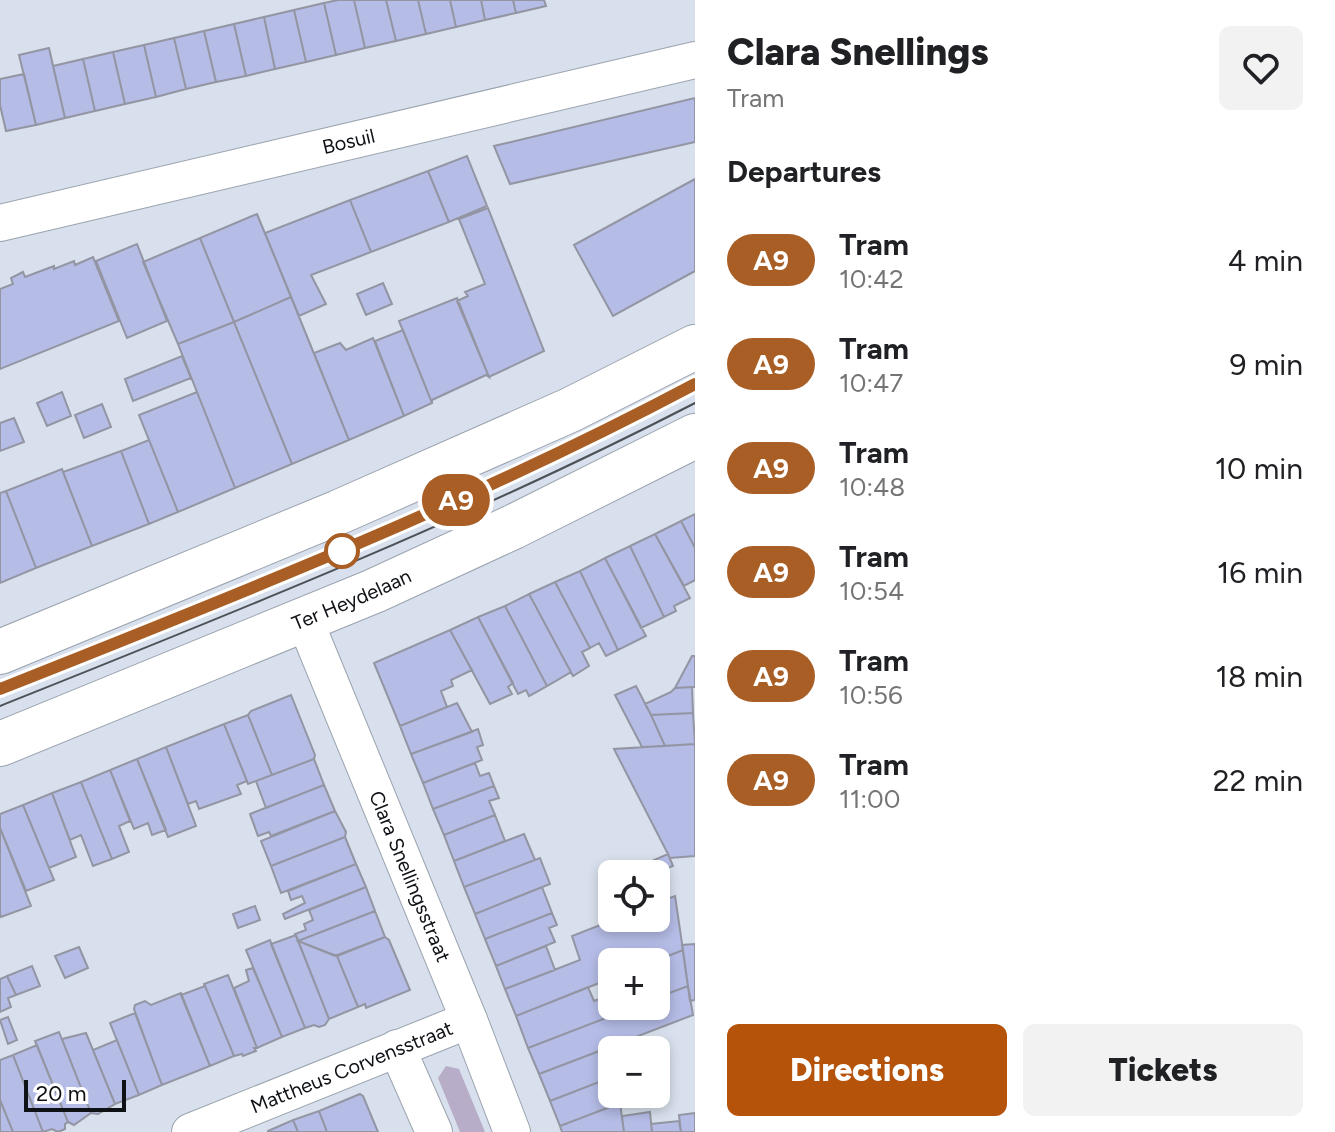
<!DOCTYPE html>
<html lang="en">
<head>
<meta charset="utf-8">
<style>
	:root { --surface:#fff; --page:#f2f2f2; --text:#202124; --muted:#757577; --accent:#b45309 }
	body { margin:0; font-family:Figtree,sans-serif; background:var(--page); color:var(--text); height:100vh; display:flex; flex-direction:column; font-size:30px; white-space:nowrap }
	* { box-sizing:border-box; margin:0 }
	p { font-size:26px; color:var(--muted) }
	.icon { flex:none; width:44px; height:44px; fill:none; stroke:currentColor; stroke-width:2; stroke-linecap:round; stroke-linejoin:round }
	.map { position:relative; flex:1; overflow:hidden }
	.side { display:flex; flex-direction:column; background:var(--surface); width:640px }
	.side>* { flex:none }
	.badge { padding:0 16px; border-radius:26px; font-size:28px; line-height:52px }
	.fabs { position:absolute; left:598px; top:860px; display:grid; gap:16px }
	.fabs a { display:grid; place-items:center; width:72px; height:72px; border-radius:12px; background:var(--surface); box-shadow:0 4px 12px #0003; font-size:40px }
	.scale { position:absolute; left:24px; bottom:20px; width:102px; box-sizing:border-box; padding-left:8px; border:4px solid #0e1115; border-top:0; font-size:22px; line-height:28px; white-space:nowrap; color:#0e1115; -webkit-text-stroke:6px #fff; paint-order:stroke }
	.map>.badge { position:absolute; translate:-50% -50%; box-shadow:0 0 0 4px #fff }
	h2 { padding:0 32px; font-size:30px; line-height:72px }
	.round { display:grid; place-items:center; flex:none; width:84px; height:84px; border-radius:12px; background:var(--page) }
	.headline { display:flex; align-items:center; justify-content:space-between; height:136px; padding:0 32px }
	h1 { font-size:38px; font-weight:800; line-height:60px }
	.primary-button { display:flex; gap:16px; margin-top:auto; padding:16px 32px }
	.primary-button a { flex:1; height:92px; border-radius:12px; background:var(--accent); color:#fff; font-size:32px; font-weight:800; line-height:92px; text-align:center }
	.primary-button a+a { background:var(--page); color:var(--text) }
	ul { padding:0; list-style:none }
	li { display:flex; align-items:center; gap:24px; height:104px; padding:0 32px }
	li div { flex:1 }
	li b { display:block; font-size:30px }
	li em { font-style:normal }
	li .badge { min-width:88px; font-weight:700; text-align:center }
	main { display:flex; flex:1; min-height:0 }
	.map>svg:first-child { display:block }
	.green { fill:#b8adc8 }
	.building { fill:#b5bce6; stroke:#9395a2; stroke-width:2 }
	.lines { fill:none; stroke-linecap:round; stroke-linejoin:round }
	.minor-casing { stroke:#9aa3ae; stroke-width:38 }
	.tertiary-casing { stroke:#9aa3ae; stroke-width:46 }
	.minor { stroke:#fff; stroke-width:36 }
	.tertiary { stroke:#fff; stroke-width:44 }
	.tram { stroke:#4d5258; stroke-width:2 }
	.line-casing { stroke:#fff; stroke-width:18 }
	.line { stroke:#a85e24; stroke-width:12 }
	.stop-dot { fill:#fff; stroke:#a85e24; stroke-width:4 }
	.labels { text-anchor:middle; stroke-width:6; stroke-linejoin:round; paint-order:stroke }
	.street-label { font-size:20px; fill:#0e1115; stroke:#fff }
</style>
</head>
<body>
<main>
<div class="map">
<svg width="695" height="1132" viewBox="0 0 695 1132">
	<rect width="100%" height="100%" fill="#d7e0ec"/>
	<path class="green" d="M446 1066 459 1069 485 1132H460L438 1078Z"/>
	<path class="building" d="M338 0H354L365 48 336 55 324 3Z
		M354 0H386L396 41 365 48Z
		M386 0H418L426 34 396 41Z
		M418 0H450L456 27 426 34Z
		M450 0H481L485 20 456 27Z
		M481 0H513L516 13 485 20Z
		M513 0H544L546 6 516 13Z
		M324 3 336 55 306 62 294 10Z
		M294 10 306 62 275 69 264 17Z
		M264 17 275 69 246 76 234 24Z
		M234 24 246 76 216 82 204 31Z
		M204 31 216 82 186 89 174 38Z
		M174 38 186 89 156 97 144 45Z
		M144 45 156 97 125 104 113 52Z
		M49 48 65 118 36 125 19 55Z
		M113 52 125 104 95 111 83 59Z
		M83 59 95 111 65 118 53 66Z
		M24 74 36 125 6 131 0 105V79Z
		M695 98V142L510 184 494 146Z
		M467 156 487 206 449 222 428 171Z
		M428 171 449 222 371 252 350 200Z
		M695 179V271L613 316 574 245Z
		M350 200 371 252 311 275 326 304 299 316 265 233Z
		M488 208 544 351 489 377 457 301 468 296 465 292 485 284 459 219Z
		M257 214 291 297 234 322 200 238Z
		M200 238 234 322 178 344 143 262Z
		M137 244 167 321 127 338 96 261Z
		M93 257 119 321 0 369V289L13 284 11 278 23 272 25 277 54 266V269L74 261 75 265Z
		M383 283 392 304 366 315 357 294Z
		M291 297 349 440 292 464 234 322Z
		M457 298 489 377 486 375 432 400V403L399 321Z
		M234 322 292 464 235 488 178 344Z
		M403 330 432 403 404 416 375 341Z
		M373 338 404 416 349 440 314 353 340 343 346 350Z
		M182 356 191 378 133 401 125 379Z
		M62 392 71 416 47 426 37 403Z
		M197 392 235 488 178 512 139 415Z
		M102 404 111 427 84 438 75 415Z
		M14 418 24 442 0 451V423Z
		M149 440 178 512 149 524 121 451Z
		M121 451 149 524 92 546 63 472Z
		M62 469 92 546 36 568 6 491Z
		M6 491 36 568 0 583V493Z
		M695 514V548L681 521Z
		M681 521 695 548V580L684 586 655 534Z
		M655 534 690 598 674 606 676 611 664 617 630 546Z
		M630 546 664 617 641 628 605 558Z
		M605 558 646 636 618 650 580 571Z
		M580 571 618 650 606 656 599 643 590 648 555 582Z
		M555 582 590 648 582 652 589 666 573 676 529 594Z
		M529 594 571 672 547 686 505 606Z
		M505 606 547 686 529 696 526 690 518 694 478 617Z
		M478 617 513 683 508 687 512 694 490 704 450 630Z
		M450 630 472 670 451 680 453 686 441 691 447 707 400 726 374 663Z
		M692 656H695V687L675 688Z
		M636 686 651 715 665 746 642 747 615 695Z
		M692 687 693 713 651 715 645 704 671 692 675 688Z
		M291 695 315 755 314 759 272 775 248 715 251 711Z
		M457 703 472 732 411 754 400 726Z
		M693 713 695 744 665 746 651 715Z
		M248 715 272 775 248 784 224 724Z
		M224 724 247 781 237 785 241 794 199 809 196 801 188 804 166 747Z
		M478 729 483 745 477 747 482 760 423 783 411 754Z
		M695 744V856L670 858 614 749Z
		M166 747 196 826 168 837 137 759Z
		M137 759 166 830 152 835 148 823 134 829 110 770Z
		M314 759 324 785 266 808 256 781Z
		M475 763 480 776 489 773 494 786 433 809 423 783Z
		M110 770 130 821 119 826 129 852 112 859 81 782Z
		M81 782 112 859 93 866 81 835 70 840 52 793Z
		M324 785 335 811 271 836 269 832 258 836 250 814Z
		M494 786 499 798 489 801 495 815 444 835 433 809Z
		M52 793 76 857 49 868 23 805Z
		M23 805 54 880 26 891 0 828V814Z
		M335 811 346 832 345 837 271 866 261 841Z
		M495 815 505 841 454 861 444 835Z
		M0 828 31 906 1 917 0 914Z
		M524 834 535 860 464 887 454 861Z
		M345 837 356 864 281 893 271 866Z
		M668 854 673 866 655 873 652 867 656 866 654 860Z
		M540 858 550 884 475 914 464 887Z
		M356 864 366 887 285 919 283 914 305 903 302 896 291 900 288 891Z
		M366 887 375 911 298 941 295 934 306 930 304 924 313 920 309 910Z
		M542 887 552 913 485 939 475 914Z
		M675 896 683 950 653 962H612V978L516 1016 505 989 580 960 572 936 618 918H656V903Z
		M255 906 260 920 238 928 233 914Z
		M375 911 385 937 335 956 298 941Z
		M552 913 557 925 549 928 555 942 496 966 485 939Z
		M296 935 329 1019 325 1025 319 1027 314 1025 305 1028 271 944Z
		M385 937 389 940 410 990 366 1008 365 1004 358 1007 337 956Z
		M270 940 305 1028 282 1037 246 950Z
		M298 941 337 956 358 1007 329 1019Z
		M695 944V1000L690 1001 682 945Z
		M546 946 555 970 505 989 496 966Z
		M79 947 88 968 65 978 55 956Z
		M683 950 688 986 656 998V962H653Z
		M32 966 40 986 16 995 7 976Z
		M253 968 282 1037 257 1048 234 988 249 981 246 970Z
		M228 975 257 1048H254L256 1051 243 1056 242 1054 234 1056 205 986 204 984Z
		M7 976 16 995 8 998 11 1007 0 1012V979Z
		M612 978V1006H637L528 1048 516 1016 588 987 594 1001 608 996 603 981Z
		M205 986 234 1056 210 1066 181 995Z
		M688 986 693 1015 539 1074 528 1048 637 1006H656V998Z
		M181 993 210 1066 162 1085 134 1009 135 1005 145 1001 151 1005Z
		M135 1013 162 1085 139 1095 110 1023Z
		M8 1017 17 1040 8 1044 0 1020Z
		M59 1032 91 1113 74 1125 68 1122 35 1041Z
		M86 1033 115 1104 98 1114 91 1113 62 1039Z
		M117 1040 139 1095 115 1104 93 1050Z
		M37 1045 68 1122 65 1124V1129L58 1132 52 1129 43 1132 13 1055Z
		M610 1047 612 1077 550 1101 539 1074Z
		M13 1055 43 1132H13L0 1100V1060Z
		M612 1077V1094H633L634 1098 560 1126 550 1101Z
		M360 1094 363 1096 378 1132H327L319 1111Z
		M0 1100 13 1132H0Z
		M620 1103 624 1132H562L560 1126Z
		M319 1111 327 1132H298L293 1120Z
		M650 1112 652 1132H624L622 1116Z
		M695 1113V1132H681L679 1115Z
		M293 1120 298 1132H268V1131Z
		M679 1121 681 1132H652L651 1124Z"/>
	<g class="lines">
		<defs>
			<g id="minor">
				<path id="s1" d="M0 223 695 60"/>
				<path id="s2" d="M305 621 469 1020 512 1132"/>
				<path d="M397 1048 434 1132"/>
				<path id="s3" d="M190 1132 469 1020"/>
			</g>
			<g id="tertiary">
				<path d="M0 652 339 512 570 410 695 347"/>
				<path id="s4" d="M0 744 374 591 513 527 695 436"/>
			</g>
		</defs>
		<use href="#minor" class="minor-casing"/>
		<use href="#tertiary" class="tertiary-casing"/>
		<use href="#minor" class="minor"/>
		<use href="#tertiary" class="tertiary"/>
		<path class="tram" d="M0 689C235 596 472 504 695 384
			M0 706C235 612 470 519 695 403"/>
	</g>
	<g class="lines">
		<defs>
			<path id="line" d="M0 689C235 596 471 503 695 384"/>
		</defs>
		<use href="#line" class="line-casing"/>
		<use href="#line" class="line"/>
	</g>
	<circle class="stop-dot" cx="342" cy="551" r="16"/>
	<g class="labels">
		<g class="street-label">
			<text dy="7" stroke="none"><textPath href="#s1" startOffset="358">Bosuil</textPath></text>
			<text dy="7" stroke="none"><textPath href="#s4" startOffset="380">Ter Heydelaan</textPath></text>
			<text dy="7" stroke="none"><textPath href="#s2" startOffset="276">Clara Snellingsstraat</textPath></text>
			<text dy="7" stroke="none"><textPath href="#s3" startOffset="174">Mattheus Corvensstraat</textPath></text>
		</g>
	</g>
</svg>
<div class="fabs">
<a><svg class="icon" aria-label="locate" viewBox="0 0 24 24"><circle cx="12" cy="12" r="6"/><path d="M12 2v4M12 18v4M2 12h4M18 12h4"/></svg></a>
<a>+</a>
<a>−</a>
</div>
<div class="scale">20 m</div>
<b class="badge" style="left:456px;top:500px;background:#a85e24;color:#fff">A9</b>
</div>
<section class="side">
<div class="headline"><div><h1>Clara Snellings</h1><p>Tram</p></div><a class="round"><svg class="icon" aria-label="heart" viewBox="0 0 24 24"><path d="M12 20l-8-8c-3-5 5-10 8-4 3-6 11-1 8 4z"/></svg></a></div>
<h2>Departures</h2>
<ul>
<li><span class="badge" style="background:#a85e24;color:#fff">A9</span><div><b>Tram</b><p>10:42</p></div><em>4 min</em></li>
<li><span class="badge" style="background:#a85e24;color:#fff">A9</span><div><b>Tram</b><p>10:47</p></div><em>9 min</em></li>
<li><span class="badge" style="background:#a85e24;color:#fff">A9</span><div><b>Tram</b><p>10:48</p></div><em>10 min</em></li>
<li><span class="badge" style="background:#a85e24;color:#fff">A9</span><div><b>Tram</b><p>10:54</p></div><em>16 min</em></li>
<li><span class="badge" style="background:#a85e24;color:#fff">A9</span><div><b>Tram</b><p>10:56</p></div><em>18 min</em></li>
<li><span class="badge" style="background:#a85e24;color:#fff">A9</span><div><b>Tram</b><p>11:00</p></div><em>22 min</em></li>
</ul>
<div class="primary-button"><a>Directions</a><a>Tickets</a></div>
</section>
</main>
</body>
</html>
